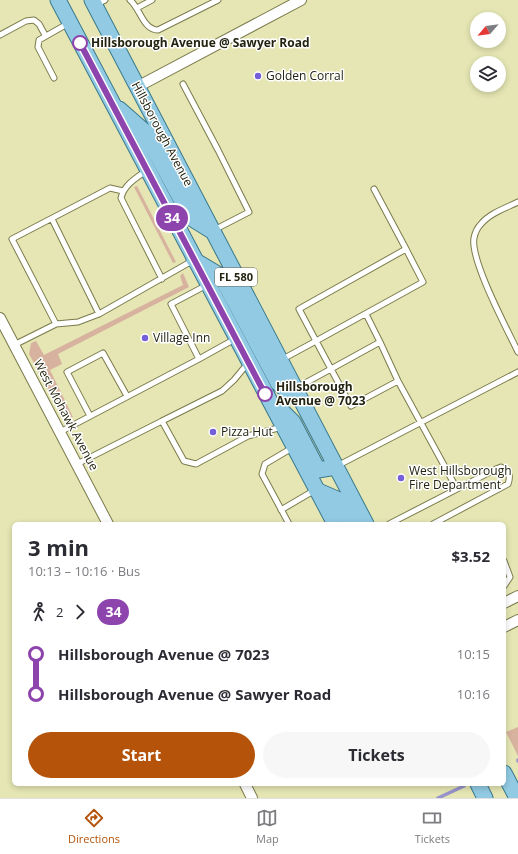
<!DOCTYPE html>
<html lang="en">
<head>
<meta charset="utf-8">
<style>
	:root { --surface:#fff; --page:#f7f7f7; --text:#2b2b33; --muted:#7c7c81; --line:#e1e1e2; --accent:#b45309 }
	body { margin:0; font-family:"Open Sans",sans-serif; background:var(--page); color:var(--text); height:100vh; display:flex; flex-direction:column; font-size:15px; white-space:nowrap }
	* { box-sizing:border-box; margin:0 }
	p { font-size:13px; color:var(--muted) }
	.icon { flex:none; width:22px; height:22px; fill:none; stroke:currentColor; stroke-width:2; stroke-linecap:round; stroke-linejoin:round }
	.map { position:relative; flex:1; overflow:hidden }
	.drawer { position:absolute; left:12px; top:522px; width:494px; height:264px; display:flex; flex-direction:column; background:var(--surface); border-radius:6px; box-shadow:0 2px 6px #0003 }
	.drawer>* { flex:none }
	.badge { padding:0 8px; border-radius:13px; font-size:14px; line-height:26px }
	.needle { width:26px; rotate:242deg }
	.buttons { position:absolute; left:470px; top:12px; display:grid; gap:8px }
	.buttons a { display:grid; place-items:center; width:36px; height:36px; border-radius:50%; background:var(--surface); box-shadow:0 2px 6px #0003; font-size:20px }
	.map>.badge { position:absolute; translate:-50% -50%; box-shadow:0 0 0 2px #fff }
	.legs { display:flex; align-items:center; gap:6px; height:44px; padding:0 16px; font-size:13px }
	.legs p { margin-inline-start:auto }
	.head { display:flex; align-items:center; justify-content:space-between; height:68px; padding:0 16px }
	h1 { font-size:22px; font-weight:700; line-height:30px }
	.primary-button { display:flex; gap:8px; margin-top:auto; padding:8px 16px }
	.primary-button a { flex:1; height:46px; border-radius:24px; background:var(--accent); color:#fff; font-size:16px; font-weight:700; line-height:46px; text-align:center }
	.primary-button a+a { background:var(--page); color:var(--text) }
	ul { padding:0 16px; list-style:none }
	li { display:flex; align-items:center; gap:14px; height:40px; font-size:15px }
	li i { display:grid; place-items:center; width:6px; height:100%; margin:0 5px; background:currentColor }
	li i::after { content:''; width:10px; height:10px; margin:-5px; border:3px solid; border-radius:50%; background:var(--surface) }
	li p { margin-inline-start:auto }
	li:first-child i { background:linear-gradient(#0000 50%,currentColor 0) }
	li:last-child i { background:linear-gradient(currentColor 50%,#0000 0) }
	.dock { display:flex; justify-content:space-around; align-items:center; height:56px; border-top:1px solid var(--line); background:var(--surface); font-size:11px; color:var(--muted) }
	.dock a { display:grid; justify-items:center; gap:2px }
	.dock .current { color:var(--accent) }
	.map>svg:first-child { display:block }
	.green { fill:#d7b29f }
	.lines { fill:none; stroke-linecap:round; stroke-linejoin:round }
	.stream { stroke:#9893cb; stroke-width:3.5 }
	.service-casing { stroke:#7a7a4c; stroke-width:7 }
	.minor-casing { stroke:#7a7a4c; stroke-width:12 }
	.primary-casing { stroke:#3a798c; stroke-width:17 }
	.service { stroke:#fff; stroke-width:5 }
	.minor { stroke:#fff; stroke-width:10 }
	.primary { stroke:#91cae2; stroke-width:15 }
	.line-1-casing { stroke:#fff; stroke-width:9 }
	.line-1 { stroke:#8e44ad; stroke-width:6 }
	.stop-1-dot { fill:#fff; stroke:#8e44ad; stroke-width:2 }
	.poi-dot { fill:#755ed9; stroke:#fff; stroke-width:1.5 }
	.labels { text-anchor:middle; stroke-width:3; stroke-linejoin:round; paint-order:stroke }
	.shield { fill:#fff; stroke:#656558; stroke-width:1 }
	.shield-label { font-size:11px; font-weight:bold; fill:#232310 }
	.stop-label { font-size:12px; font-weight:bold; fill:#232310; stroke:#fff; text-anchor:start }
	.poi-label { font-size:12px; fill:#232310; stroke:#fff; text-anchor:start }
	.street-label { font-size:12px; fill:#232310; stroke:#fff }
</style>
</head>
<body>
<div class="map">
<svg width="518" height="798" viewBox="0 0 518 798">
	<rect width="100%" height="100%" fill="#e5e6b3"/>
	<path class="green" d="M137 186 176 262 173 263 134 187Z
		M183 273 189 287 58 354 62 364 50 370 73 417 68 418 62 415 29 354 31 343 36 341 44 355 183 285 180 276Z
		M518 727V756L506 732Z"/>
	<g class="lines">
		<path class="stream" d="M518 761V760
			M438 798 464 786"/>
		<defs>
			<path id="service" d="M130 0C140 8 143 30 158 30L218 0
				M95 5 105 0
				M137 8 152 0
				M0 35 26 21 34 20 39 24 45 35
				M54 78 38 47 39 40 69 23
				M183 84 218 150 249 212 214 230
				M146 171C136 178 124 185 121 198L162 279
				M374 189 406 249
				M518 202C506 208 490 213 481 224 478 227 475 233 474 238 470 260 507 329 518 352
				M52 219 99 314
				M366 314 380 342
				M56 324 12 239 110 188 123 191
				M14 345 56 324 78 322 99 314 192 261
				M199 359 235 339
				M281 360 316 341 299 309 406 249 423 282 316 341 331 369 380 342 398 381
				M248 363 234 380 222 391 162 421 184 461 196 464 248 436 282 427
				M296 388 331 369 351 406 398 381 457 489
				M90 416 67 372 103 353 127 396
				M60 432 199 359 171 304 207 285
				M77 464 162 421
				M337 466 518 372
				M281 510 315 490
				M289 524 262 474 265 464 292 448
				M389 524 496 469 501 467C509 470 511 476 508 484L433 524
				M504 561 510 577 504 586"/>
			<path id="minor" d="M137 87 301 0
				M0 318 108 524
				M504 603 518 596
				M504 627 518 620
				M245 784 252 798"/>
			<path id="primary" d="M58 0 335 524
				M92 0 366 524
				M119 109 144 131 191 218 212 231
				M194 260 221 276 278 383 296 398
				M278 407 293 422 318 470 336 467
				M316 490 339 500 352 524
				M504 773 517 798
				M478 784 485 798"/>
		</defs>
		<use href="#service" class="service-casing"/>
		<use href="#minor" class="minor-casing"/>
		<use href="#primary" class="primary-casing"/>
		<use href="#service" class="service"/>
		<use href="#minor" class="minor"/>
		<use href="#primary" class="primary"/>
	</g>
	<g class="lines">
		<defs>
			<path id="line-1" d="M80 43 265 394"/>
		</defs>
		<use href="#line-1" class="line-1-casing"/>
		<use href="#line-1" class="line-1"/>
	</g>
	<g class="stop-1-dot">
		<circle cx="80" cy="43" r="7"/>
		<circle cx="265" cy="394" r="7"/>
	</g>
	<g class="poi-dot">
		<circle cx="258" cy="76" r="4"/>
		<circle cx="145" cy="338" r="4"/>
		<circle cx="213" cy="432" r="4"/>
		<circle cx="401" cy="478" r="4"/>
	</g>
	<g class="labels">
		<rect class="shield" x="215" y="268" width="42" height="18" rx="3"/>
		<g class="shield-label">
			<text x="236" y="281">FL 580</text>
		</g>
		<g class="stop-label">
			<text x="91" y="47">Hillsborough Avenue @ Sawyer Road</text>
			<text x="276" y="391">Hillsborough<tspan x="276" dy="14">Avenue @ 7023</tspan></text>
		</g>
		<g class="poi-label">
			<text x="266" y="80">Golden Corral</text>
			<text x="153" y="342">Village Inn</text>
			<text x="221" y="436">Pizza Hut</text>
			<text x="409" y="475">West Hillsborough<tspan x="409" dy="14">Fire Department</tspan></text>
		</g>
		<g class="street-label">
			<text transform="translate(162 134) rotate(62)" y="4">Hillsborough Avenue</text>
			<text transform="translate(66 415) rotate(62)" y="4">West Mohawk Avenue</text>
		</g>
	</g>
</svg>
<div class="buttons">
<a><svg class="needle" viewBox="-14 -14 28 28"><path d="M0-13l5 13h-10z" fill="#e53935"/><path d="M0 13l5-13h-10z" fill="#7c7c81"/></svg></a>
<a><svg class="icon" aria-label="layers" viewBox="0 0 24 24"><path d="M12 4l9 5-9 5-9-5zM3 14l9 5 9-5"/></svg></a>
</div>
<b class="badge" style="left:172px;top:218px;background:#8e44ad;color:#fff">34</b>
<section class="drawer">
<div class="head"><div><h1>3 min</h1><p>10:13 – 10:16 · Bus</p></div><b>$3.52</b></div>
<div class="legs"><svg class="icon" aria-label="walk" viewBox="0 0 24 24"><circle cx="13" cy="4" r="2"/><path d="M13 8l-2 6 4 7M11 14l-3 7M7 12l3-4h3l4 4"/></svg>2<svg class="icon" aria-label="forward" viewBox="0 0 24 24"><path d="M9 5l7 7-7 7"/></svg><b class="badge" style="background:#8e44ad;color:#fff">34</b></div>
<ul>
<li><i style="color:#8e44ad"></i><b>Hillsborough Avenue @ 7023</b><p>10:15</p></li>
<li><i style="color:#8e44ad"></i><b>Hillsborough Avenue @ Sawyer Road</b><p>10:16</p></li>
</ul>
<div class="primary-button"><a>Start</a><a>Tickets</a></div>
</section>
</div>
<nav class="dock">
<a class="current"><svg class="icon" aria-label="directions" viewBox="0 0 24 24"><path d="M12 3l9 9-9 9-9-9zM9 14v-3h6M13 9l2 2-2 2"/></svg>Directions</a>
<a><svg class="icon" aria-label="map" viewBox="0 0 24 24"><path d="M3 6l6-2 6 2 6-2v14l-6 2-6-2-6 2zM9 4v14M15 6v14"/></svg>Map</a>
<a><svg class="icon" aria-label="tickets" viewBox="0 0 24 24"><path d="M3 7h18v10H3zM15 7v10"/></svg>Tickets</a>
</nav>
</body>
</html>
